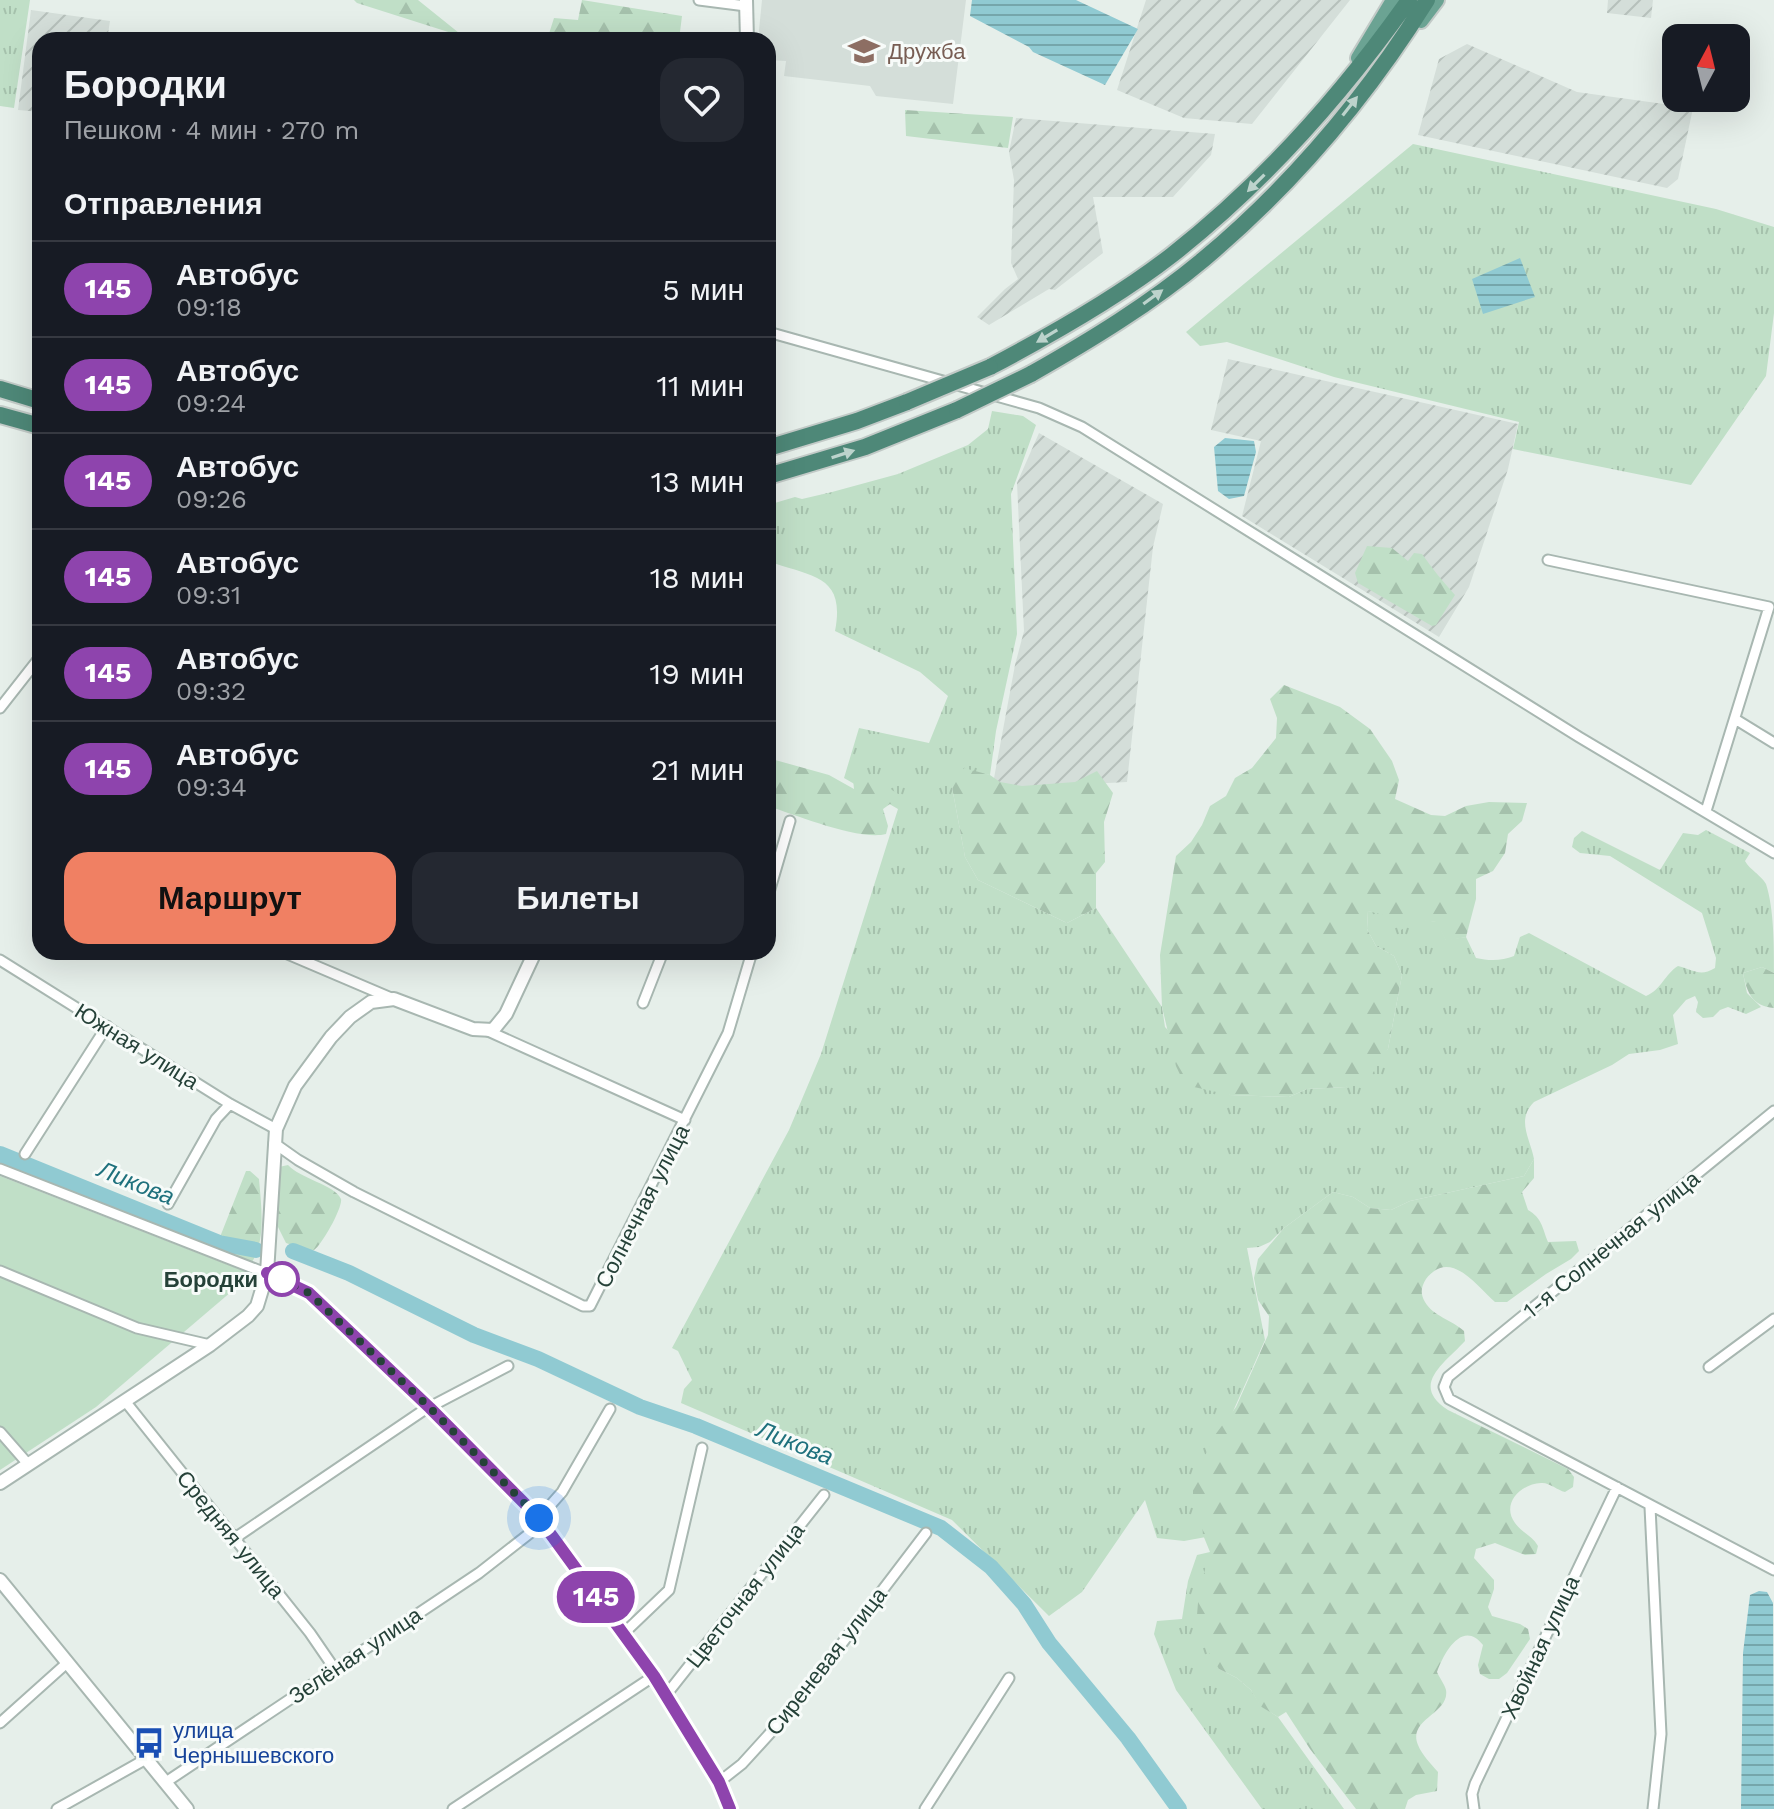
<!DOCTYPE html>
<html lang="ru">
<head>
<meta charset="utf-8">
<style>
	:root { --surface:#171b24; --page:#242831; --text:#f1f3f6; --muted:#9ea1a6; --line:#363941; --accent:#f08063 }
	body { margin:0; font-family:"Work Sans",sans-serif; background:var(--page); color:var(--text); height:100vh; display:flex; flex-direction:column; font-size:30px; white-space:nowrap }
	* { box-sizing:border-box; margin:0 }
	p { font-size:26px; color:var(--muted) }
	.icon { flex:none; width:44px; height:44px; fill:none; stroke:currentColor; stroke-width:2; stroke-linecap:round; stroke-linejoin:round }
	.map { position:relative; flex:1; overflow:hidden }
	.drawer { position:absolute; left:32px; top:32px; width:744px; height:928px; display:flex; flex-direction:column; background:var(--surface); border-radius:24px; box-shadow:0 8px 32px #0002 }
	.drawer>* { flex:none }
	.badge { padding:0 16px; border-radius:26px; font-size:28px; line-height:52px }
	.needle { width:52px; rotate:7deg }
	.controls { position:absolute; left:1662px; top:24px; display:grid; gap:16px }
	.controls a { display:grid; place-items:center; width:88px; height:88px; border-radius:16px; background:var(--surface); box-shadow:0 8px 32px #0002; font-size:40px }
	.you { position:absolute; width:40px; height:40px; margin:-20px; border:6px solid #fff; border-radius:50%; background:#1a73e8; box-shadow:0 0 0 12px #1a73e833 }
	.map>.badge { position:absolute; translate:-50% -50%; box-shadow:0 0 0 4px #fff }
	h2 { padding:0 32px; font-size:30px; line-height:72px }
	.round { display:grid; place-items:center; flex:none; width:84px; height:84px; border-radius:24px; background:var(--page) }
	.summary { display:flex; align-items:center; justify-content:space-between; height:136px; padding:0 32px }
	h1 { font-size:38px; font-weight:700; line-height:60px }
	.button { display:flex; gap:16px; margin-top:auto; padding:16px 32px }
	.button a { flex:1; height:92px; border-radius:24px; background:var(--accent); color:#111; font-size:32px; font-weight:700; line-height:92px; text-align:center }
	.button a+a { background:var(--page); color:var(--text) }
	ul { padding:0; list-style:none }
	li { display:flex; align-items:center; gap:24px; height:96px; padding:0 32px; border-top:2px solid var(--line) }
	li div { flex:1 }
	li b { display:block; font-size:30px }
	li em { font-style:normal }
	li .badge { min-width:88px; font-weight:700; text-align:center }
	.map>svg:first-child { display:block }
	.built { fill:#d4ded9 }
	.industrial { fill:url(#industrial-furrows) }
	.grass { fill:url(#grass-tufts) }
	.forest { fill:url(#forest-firs) }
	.garden { fill:#c0dfc7 }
	.water { fill:url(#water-rules) }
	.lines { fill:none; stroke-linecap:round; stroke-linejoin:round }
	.river { stroke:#90cad2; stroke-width:16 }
	.minor-casing { stroke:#a8b7b1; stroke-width:13 }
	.tertiary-casing { stroke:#a8b7b1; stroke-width:16 }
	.primary-casing { stroke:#c2cac7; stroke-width:18 }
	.trunk-casing { stroke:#c2cac7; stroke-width:20 }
	.minor { stroke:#fff; stroke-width:9 }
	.tertiary { stroke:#fff; stroke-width:12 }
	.primary { stroke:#6ba393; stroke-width:14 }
	.trunk { stroke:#4e8878; stroke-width:16 }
	.trunk-bridge-casing { stroke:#c2cac7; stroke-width:20; stroke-linecap:butt }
	.trunk-bridge { stroke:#4e8878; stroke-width:16 }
	.oneway { fill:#bcd3cc }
	.line-casing { stroke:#fff; stroke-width:18 }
	.line { stroke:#8e44ad; stroke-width:12 }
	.walk { stroke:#254138; stroke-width:8; stroke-dasharray:0 14.4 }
	.stop-dot { fill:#fff; stroke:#8e44ad; stroke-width:4 }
	.labels { text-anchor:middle; stroke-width:6; stroke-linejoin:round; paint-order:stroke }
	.education-label { font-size:22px; fill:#785e54; stroke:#f7fbf9; text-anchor:start }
	.street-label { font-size:22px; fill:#254138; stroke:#f7fbf9 }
	.stop-label { font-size:22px; font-weight:bold; fill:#254138; stroke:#f7fbf9; text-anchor:end }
	.transit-label { font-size:22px; fill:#164399; stroke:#f7fbf9; text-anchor:start }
	.water-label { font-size:24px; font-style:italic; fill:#1f717d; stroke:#f7fbf9 }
</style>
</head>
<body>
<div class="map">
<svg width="1774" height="1809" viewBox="0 0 1774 1809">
	<defs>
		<pattern id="industrial-furrows" width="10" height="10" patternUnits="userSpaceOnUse" patternTransform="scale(2)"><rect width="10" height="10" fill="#d4ded9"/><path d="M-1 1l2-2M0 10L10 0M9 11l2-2" fill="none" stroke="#b6c0bb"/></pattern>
		<pattern id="grass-tufts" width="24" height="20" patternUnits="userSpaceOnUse" patternTransform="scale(2)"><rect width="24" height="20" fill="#c0dfc7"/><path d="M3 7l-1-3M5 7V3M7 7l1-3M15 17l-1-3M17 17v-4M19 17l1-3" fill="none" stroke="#a5c1ac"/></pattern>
		<pattern id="forest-firs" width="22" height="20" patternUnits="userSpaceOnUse" patternTransform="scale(2)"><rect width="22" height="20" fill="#c0dfc7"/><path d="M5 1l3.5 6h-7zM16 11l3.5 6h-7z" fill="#a5c1ac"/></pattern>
		<pattern id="water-rules" width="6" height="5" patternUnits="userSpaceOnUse" patternTransform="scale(2)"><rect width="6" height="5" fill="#90cad2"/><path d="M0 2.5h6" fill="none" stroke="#75a6ab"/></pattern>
	</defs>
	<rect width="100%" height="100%" fill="#e6efea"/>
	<path class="built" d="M762 0H966L953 104 876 96 870 86 784 76 786 61 768 60V40H758Z"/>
	<path class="industrial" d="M1146 0H1350L1252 124 1184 118 1117 90Z
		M1608 0H1653L1651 18 1607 13Z
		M31 10 110 21 107 40H40V112L18 110Z
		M1467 44 1577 92 1693 108 1678 179 1667 188 1418 135 1439 59Z
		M1016 118 1215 134 1211 155 1173 197H1093L1103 253 1055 290 1049 289 989 325 977 317 1005 289 1018 279 1011 263 1014 180 1009 152Z
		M1228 359 1518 424 1508 469 1469 587 1439 637 1242 516 1261 441 1211 430Z
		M1039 433 1163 504 1153 547 1127 782 992 789 1015 665 1024 631 1017 483Z"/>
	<path class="grass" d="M0 0H30L14 108 0 106Z
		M1413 144 1716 209 1774 227V313L1766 376 1691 485 1513 449 1519 422 1334 377 1227 342 1200 346 1186 332Z
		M992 411 1023 416 1036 425 1011 494 1017 634 996 731 990 775 976 773 952 787 965 857 978 880 1067 923 1096 908 1162 1007 1165 1027 1230 1095 1289 1097 1307 1089 1346 1087 1388 1049 1402 975 1394 956 1376 946 1367 929 1368 911 1437 922 1446 940 1466 937 1476 958C1489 961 1502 961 1514 956L1520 937 1529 933 1646 996C1661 990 1665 974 1678 966 1694 970 1700 977 1715 968L1716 958 1702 913 1610 856 1580 853 1572 847 1574 838 1582 831 1660 870 1683 833 1698 835 1706 830 1750 853 1745 861C1750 870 1761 875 1766 884 1774 909 1774 945 1774 973L1762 967 1743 973 1747 993 1761 1007 1746 1014 1728 1007 1720 1010 1713 1017 1703 1018 1696 1012 1698 1002 1695 996 1686 1000 1673 1015 1678 1044 1660 1050 1629 1054 1612 1065 1534 1102C1516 1120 1530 1138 1534 1159L1524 1176 1410 1201 1391 1210 1370 1208 1353 1197 1333 1192 1284 1228 1270 1242 1259 1247 1247 1248 1265 1340 1200 1485 1206 1537 1184 1541 1157 1538 1145 1500 1082 1592 1049 1616 952 1520 681 1403 684 1389 692 1380 678 1351 672 1348 789 1130 821 1054 898 809 844 778 859 728 929 743 948 696 920 672 835 631C846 574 811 577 768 561V505L795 497 802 499 832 492 898 474 968 445 988 429Z
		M1210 1552 1219 1669 1237 1678 1251 1690 1261 1706 1278 1717 1344 1809H1262L1176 1690 1154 1634 1157 1621 1182 1619 1188 1581 1197 1555Z"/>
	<path class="forest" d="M354 0H418L464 37 357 3Z
		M582 0 682 16 679 40H547L554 18 578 20Z
		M905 110 1013 117 1008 148 906 136Z
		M1367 546 1392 548 1408 561 1414 553 1422 554C1432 568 1443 582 1455 595L1436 625 1432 626 1358 583 1355 573Z
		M1284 685 1340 707 1370 729 1392 761 1399 780 1395 799 1431 815 1445 816 1466 806 1489 802 1527 803 1522 821 1508 834 1505 853 1493 871 1476 879V899L1466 937 1446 941 1436 922 1417 920 1401 930 1387 916 1368 911 1367 929 1376 946 1394 956 1402 975 1388 1049 1367 1082 1346 1087 1307 1089 1289 1097 1230 1095 1185 1085 1176 1066 1162 1007 1160 955 1176 856 1191 842 1202 825 1210 806 1226 796 1235 778 1252 768 1276 738 1277 718 1270 699Z
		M768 758 829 775 854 789 853 779 861 774 870 776 906 799 899 805 890 804 883 809 888 826 886 834C859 841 796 815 768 806Z
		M964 768 990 775 1000 782 1022 786 1075 782 1097 771 1113 793 1104 822 1105 862 1096 873V908L1067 923 978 880 965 857 952 787Z
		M1762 967 1774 973V1008C1752 1006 1747 993 1743 973Z
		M1534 1159V1178L1522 1192 1528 1210C1542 1218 1542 1227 1548 1242L1576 1241 1579 1251 1571 1259 1546 1274 1507 1302H1495C1476 1285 1450 1248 1426 1279 1421 1287 1420 1294 1425 1302 1433 1316 1452 1320 1464 1331L1465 1341C1445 1363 1409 1385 1448 1410L1568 1469 1574 1477 1573 1487 1565 1492C1557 1490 1549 1482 1541 1483 1520 1484 1501 1504 1515 1523 1522 1533 1532 1535 1538 1546L1536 1554 1525 1555 1495 1543 1476 1549 1474 1558 1494 1580V1589L1488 1607 1492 1616 1520 1624 1528 1629 1530 1639 1507 1673 1499 1679H1489L1480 1674 1478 1665 1483 1645C1463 1619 1444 1652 1437 1672 1439 1677 1445 1685 1446 1690 1450 1714 1407 1719 1418 1745 1422 1755 1431 1764 1438 1772L1437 1791 1416 1795 1408 1800 1405 1809H1356L1310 1749 1286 1712 1278 1717 1260 1706 1251 1690 1237 1678 1219 1669 1209 1653 1197 1615 1199 1591 1210 1552 1203 1535 1202 1523 1193 1506V1486L1212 1439 1236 1407 1268 1335 1269 1316 1258 1300 1254 1278 1258 1259 1284 1228 1333 1192 1353 1197 1370 1208 1391 1210 1410 1201 1524 1176Z
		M288 1165C299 1178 335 1185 341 1199 343 1207 322 1245 314 1250 309 1252 308 1252 302 1252L295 1246 286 1243 278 1227 279 1167Z
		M246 1171H250L259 1179C261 1205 267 1242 250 1265L188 1238 177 1227V1224H181L220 1237Z"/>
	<path class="garden" d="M0 1176 252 1274 96 1407 0 1470Z"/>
	<path class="water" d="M972 0H1076L1138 29 1105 85 1033 52 1029 47 970 16Z
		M1520 258 1535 297 1483 314 1472 279Z
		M1225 438 1254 441 1256 452 1244 496 1229 499 1218 491 1214 447Z
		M1759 1591 1767 1592 1773 1603 1774 1809H1741L1743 1653 1750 1595Z"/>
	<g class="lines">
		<path class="river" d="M0 1154 219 1243 256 1250
			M293 1251 349 1273 474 1335 538 1359 640 1407 696 1426 941 1528 991 1567 1024 1604 1049 1643 1128 1738 1179 1809"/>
		<defs>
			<path id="minor" d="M699 0 746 6
				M768 332 1039 408 1082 427 1579 737 1774 853
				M1548 560 1769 607 1706 811
				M0 708 40 657
				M1735 719 1774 743
				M768 896 790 821
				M283 952 391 998
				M0 960 230 1104 276 1129
				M643 1003 663 952
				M488 1031 685 1120
				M1774 1111 1448 1377 1444 1387 1449 1399 1774 1570
				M274 1143 298 1160 354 1192 583 1306H590L728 1033 752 952
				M25 1154 107 1026
				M0 1169 281 1279 309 1293 430 1408 539 1518 654 1676 719 1782 730 1809
				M168 1204 216 1119 230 1104
				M0 1271 137 1328 210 1345
				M1709 1367 1774 1319
				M125 1401 310 1633 334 1668
				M0 1432 28 1464
				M1650 1507 1661 1734 1653 1809
				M539 1518 562 1492 610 1409
				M235 1538 424 1410 508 1366
				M623 1634 669 1590 702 1448
				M666 1695 824 1495
				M0 1723 68 1662
				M166 1782 479 1573 543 1523
				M719 1782 742 1764 792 1709 926 1533
				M57 1809 146 1759
				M453 1809 654 1676
				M925 1809 1009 1678
				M1474 1809 1472 1794 1475 1784 1617 1487"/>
			<path id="tertiary" d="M746 0 747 40
				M0 1483 210 1345 248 1316 257 1306 267 1273 276 1129 295 1086 331 1037 350 1017 371 1002 394 999 473 1029 493 1030 506 1014 535 952
				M0 1580 187 1809"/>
			<path id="primary" d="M1421 21 1437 0
				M1358 58 1393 0"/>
			<path id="trunk" d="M990 367C1051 335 1118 297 1172 255 1265 182 1341 96 1409 0
				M1031 374C1091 340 1150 304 1204 259 1291 186 1367 96 1427 0
				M0 389 40 401
				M0 415 40 426
				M768 448 857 421 907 402
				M768 476 865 447 957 410"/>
		</defs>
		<use href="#minor" class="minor-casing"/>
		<use href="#tertiary" class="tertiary-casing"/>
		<use href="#primary" class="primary-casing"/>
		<use href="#trunk" class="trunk-casing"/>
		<use href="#minor" class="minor"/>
		<use href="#tertiary" class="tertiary"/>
		<use href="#primary" class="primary"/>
		<use href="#trunk" class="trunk"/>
		<defs>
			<path id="trunk-bridge" d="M907 402 990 367
				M957 410 1031 374"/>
		</defs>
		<use href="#trunk-bridge" class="trunk-bridge-casing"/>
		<use href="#trunk-bridge" class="trunk-bridge"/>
	</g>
	<defs><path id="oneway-solid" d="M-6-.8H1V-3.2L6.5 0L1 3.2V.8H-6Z" transform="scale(2)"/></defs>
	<g class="oneway">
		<use href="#oneway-solid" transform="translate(1350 106) rotate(-52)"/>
		<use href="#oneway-solid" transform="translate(1256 183) rotate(135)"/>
		<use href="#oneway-solid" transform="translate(1153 297) rotate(-36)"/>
		<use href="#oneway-solid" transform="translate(1047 336) rotate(149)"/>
		<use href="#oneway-solid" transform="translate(843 454) rotate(-18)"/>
	</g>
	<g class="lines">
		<defs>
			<path id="line" d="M267 1273 309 1293 430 1408 539 1518 654 1676 719 1782 730 1809"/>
		</defs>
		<use href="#line" class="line-casing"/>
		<use href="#line" class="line"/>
		<path class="walk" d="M282 1279 309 1293 430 1408 539 1518"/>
	</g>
	<defs>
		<symbol id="school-bare" viewBox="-9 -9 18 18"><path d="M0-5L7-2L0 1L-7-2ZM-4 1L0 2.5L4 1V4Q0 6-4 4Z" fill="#8d6e63" stroke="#f7fbf9" stroke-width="2.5" paint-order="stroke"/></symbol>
		<symbol id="bus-bare" viewBox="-9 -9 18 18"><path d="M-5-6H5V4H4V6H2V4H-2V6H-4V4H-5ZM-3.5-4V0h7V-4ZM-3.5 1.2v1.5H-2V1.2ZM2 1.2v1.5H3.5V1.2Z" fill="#1a4fb4" stroke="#f7fbf9" stroke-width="2.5" paint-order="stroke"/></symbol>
	</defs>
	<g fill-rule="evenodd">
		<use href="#school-bare" x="842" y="29" width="44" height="44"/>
		<use href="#bus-bare" x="127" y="1721" width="44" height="44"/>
	</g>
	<circle class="stop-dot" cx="282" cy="1279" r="16"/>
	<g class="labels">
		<g class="education-label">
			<text x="888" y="59">Дружба</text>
		</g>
		<g class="street-label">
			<text transform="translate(137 1046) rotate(32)" y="8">Южная улица</text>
			<text transform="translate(642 1206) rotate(-63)" y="8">Солнечная улица</text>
			<text transform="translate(1611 1244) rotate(-39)" y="8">1-я Солнечная улица</text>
			<text transform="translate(231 1534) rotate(51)" y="8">Средняя улица</text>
			<text transform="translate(745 1595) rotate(-52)" y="8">Цветочная улица</text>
			<text transform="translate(1540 1647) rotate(-65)" y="8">Хвойная улица</text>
			<text transform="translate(355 1655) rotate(-34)" y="8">Зелёная улица</text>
			<text transform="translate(826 1661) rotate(-52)" y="8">Сиреневая улица</text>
		</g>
		<g class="stop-label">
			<text x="258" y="1287">Бородки</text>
		</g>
		<g class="transit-label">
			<text x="173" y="1738">улица<tspan x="173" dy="25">Чернышевского</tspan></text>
		</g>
		<g class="water-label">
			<text transform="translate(136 1183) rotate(22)" y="8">Ликова</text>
			<text transform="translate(795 1443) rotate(22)" y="8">Ликова</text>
		</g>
	</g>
</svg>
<div class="controls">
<a><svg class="needle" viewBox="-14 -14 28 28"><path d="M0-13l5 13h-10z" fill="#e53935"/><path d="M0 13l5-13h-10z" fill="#9ea1a6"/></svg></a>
</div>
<div class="you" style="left:539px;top:1518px"></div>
<b class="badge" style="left:596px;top:1597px;background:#8e44ad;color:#fff">145</b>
<section class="drawer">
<div class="summary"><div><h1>Бородки</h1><p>Пешком · 4 мин · 270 m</p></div><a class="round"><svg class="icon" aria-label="heart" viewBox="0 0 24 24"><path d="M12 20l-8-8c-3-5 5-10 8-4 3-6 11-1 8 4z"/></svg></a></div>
<h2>Отправления</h2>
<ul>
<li><span class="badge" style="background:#8e44ad;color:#fff">145</span><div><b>Автобус</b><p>09:18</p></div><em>5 мин</em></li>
<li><span class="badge" style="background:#8e44ad;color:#fff">145</span><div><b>Автобус</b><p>09:24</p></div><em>11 мин</em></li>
<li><span class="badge" style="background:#8e44ad;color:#fff">145</span><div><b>Автобус</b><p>09:26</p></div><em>13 мин</em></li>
<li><span class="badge" style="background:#8e44ad;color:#fff">145</span><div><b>Автобус</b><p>09:31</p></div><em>18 мин</em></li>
<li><span class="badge" style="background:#8e44ad;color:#fff">145</span><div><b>Автобус</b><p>09:32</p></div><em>19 мин</em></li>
<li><span class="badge" style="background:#8e44ad;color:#fff">145</span><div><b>Автобус</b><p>09:34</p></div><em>21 мин</em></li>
</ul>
<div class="button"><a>Маршрут</a><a>Билеты</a></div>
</section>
</div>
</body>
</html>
